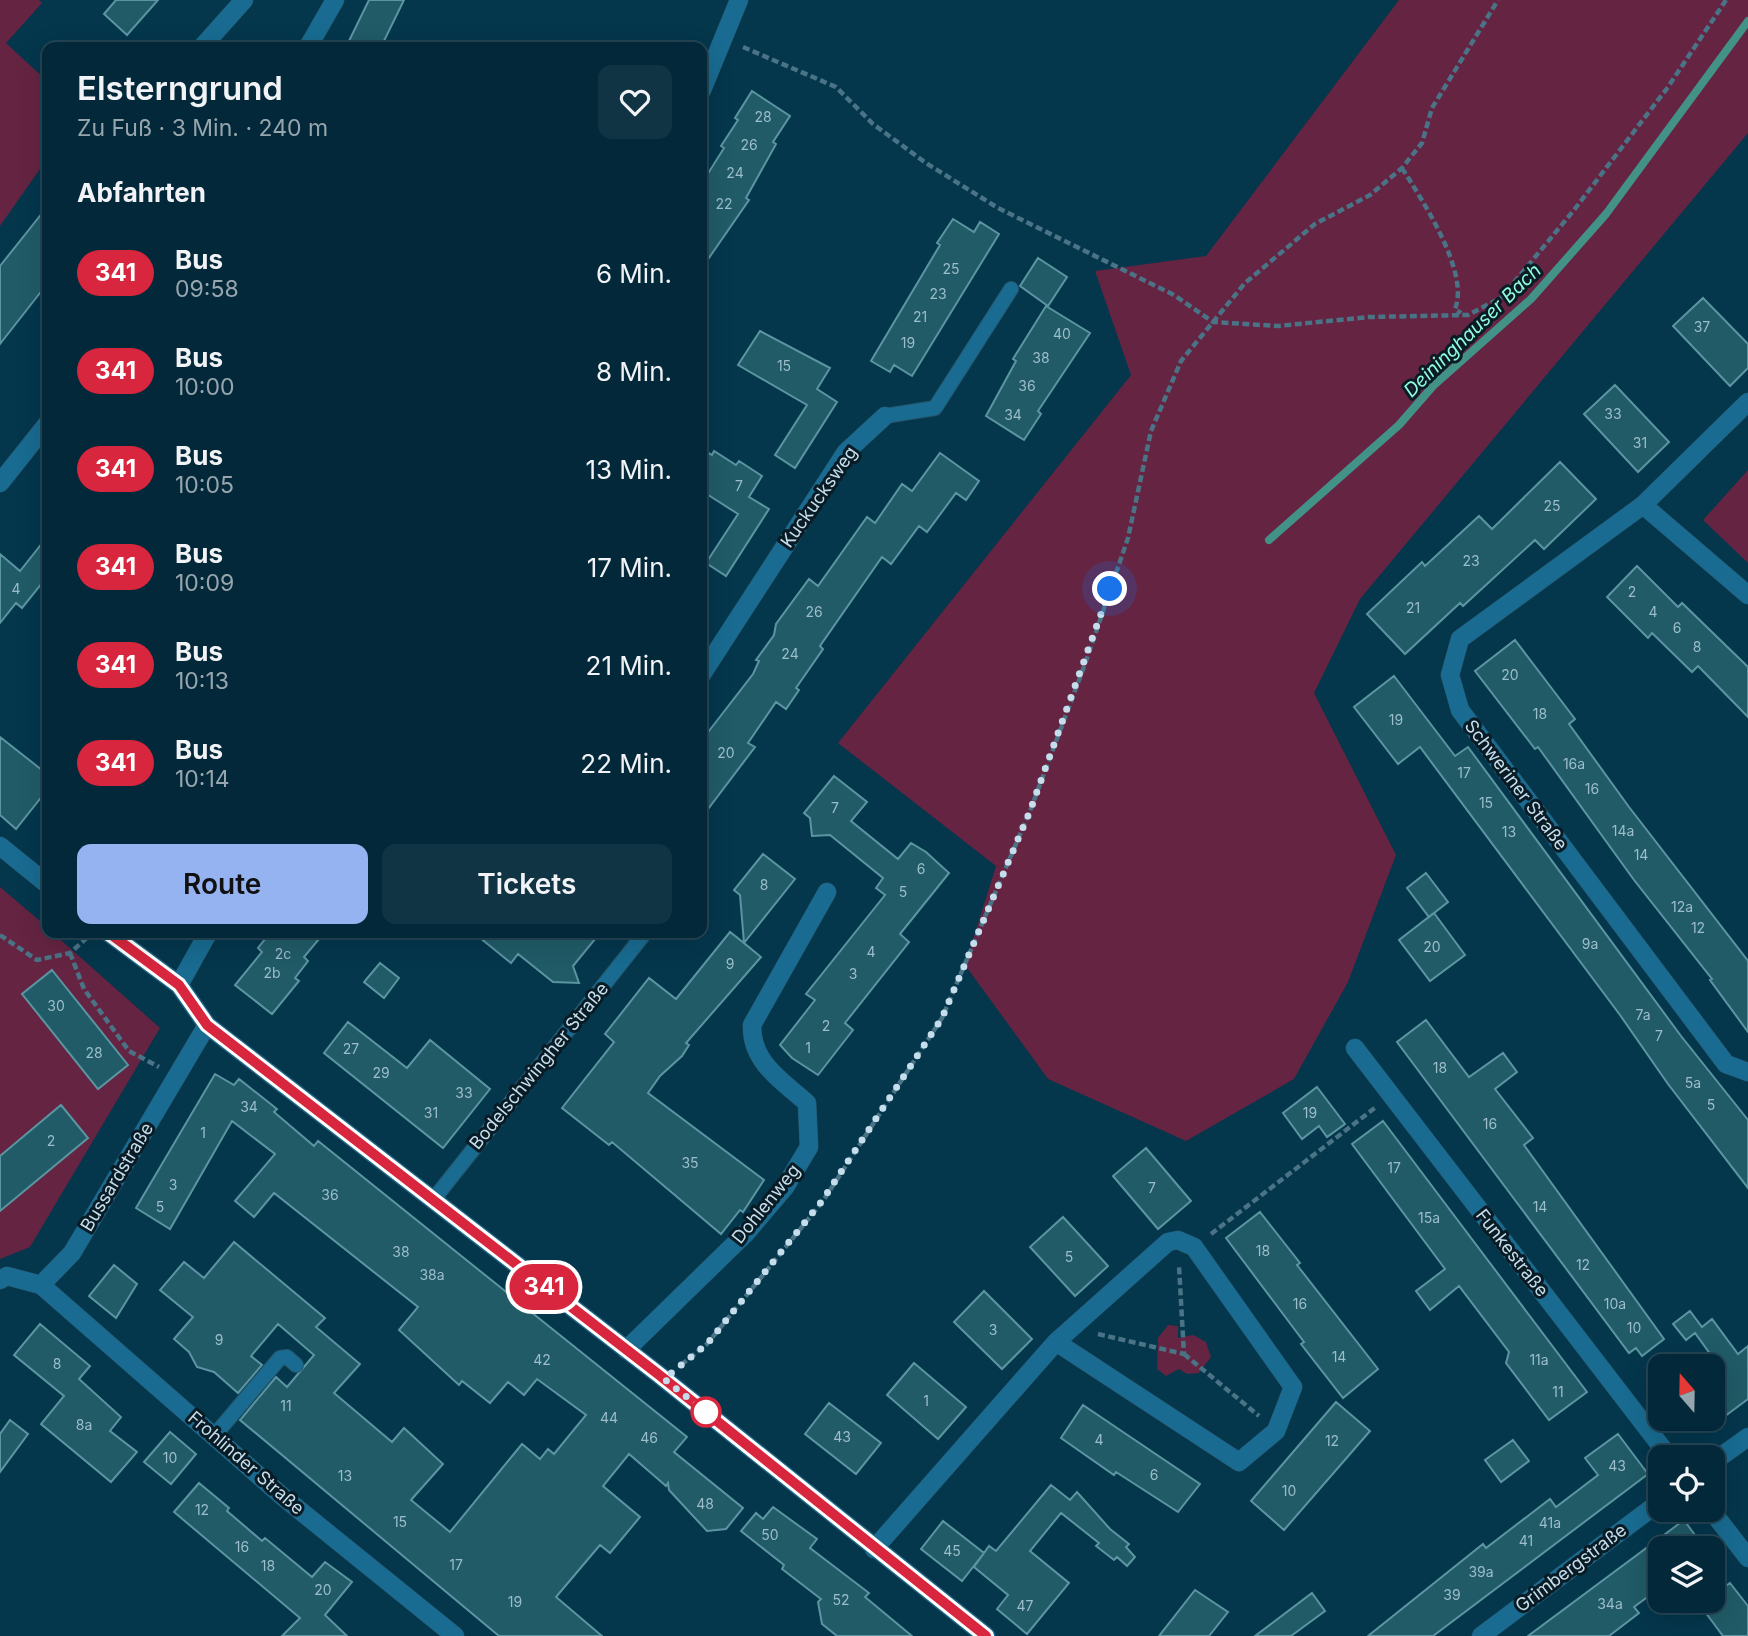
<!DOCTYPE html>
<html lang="de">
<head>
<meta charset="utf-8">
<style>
	:root { --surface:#032839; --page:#113444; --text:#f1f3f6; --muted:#97a6ae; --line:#244453; --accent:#95b2f1 }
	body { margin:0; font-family:Inter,sans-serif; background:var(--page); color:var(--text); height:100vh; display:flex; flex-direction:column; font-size:26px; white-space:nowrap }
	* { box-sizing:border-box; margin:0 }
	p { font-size:23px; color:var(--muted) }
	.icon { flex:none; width:38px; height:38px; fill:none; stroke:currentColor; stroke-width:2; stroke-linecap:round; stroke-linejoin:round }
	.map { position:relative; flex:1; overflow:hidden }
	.details { position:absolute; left:42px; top:42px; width:665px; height:896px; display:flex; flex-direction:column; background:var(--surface); border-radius:14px; box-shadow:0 7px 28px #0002,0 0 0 2px var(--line) }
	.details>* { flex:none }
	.badge { padding:0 14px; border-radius:23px; font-size:24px; line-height:46px }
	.needle { width:46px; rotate:340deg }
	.tools { position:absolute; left:1648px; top:1354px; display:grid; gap:14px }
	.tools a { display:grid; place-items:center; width:77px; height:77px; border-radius:14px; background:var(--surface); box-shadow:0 7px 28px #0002,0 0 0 2px var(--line); font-size:35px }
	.you { position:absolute; width:35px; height:35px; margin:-18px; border:5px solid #fff; border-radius:50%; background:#1a73e8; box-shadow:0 0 0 10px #1a73e833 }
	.map>.badge { position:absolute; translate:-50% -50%; box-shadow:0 0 0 4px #fff }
	h2 { padding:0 35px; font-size:26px; line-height:63px }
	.round { display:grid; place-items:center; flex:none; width:74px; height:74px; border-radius:14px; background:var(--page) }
	.head { display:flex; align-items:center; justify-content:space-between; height:119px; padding:0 35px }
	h1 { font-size:33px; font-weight:600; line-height:52px }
	.action { display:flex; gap:14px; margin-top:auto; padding:14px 35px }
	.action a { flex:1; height:80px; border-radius:14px; background:var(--accent); color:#111; font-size:28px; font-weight:600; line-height:80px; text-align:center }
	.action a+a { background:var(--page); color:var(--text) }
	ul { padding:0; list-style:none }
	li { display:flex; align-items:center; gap:21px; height:98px; padding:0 35px }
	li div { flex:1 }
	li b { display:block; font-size:26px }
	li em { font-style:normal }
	li .badge { min-width:77px; font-weight:700; text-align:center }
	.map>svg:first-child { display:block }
	.green { fill:#642442 }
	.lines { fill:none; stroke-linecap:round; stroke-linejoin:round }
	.stream { stroke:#439287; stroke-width:8 }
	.building { fill:#205b67; stroke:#5c95a2; stroke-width:2 }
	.service-casing { stroke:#275469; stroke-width:16 }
	.minor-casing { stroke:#275469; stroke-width:19 }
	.path { stroke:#4a7386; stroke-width:4.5; stroke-dasharray:7 3.5; stroke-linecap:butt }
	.service { stroke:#196b91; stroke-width:14 }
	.minor { stroke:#196b91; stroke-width:18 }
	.line-casing { stroke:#fff; stroke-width:16 }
	.line { stroke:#d7263d; stroke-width:10 }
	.walk { stroke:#c6deeb; stroke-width:7; stroke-dasharray:0 12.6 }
	.stop-dot { fill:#fff; stroke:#d7263d; stroke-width:3.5 }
	.labels { text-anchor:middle; stroke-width:6; stroke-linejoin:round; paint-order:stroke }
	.number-label { font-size:14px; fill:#9cbdca }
	.street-label { font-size:18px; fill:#c6deeb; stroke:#091c26 }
	.water-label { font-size:19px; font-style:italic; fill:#90fbdd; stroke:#091c26 }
</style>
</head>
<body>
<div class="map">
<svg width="1748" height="1636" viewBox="0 0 1748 1636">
	<rect width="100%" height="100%" fill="#04364c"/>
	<path class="green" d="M0 0H39L42 3 6 43 47 81V159L0 226Z
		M1399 0H1748V133L1360 599 1314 693 1396 855 1348 982 1294 1079 1186 1141 1048 1079 965 965 996 866 838 743 1131 375 1095 271 1206 256Z
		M1748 470V563L1703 520Z
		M0 887 47 927V933H53L160 1028 30 1247 0 1259Z
		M1168 1325 1178 1326V1338L1193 1335 1206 1342 1211 1357 1199 1373 1187 1374 1179 1369 1166 1376 1157 1369 1158 1338Z"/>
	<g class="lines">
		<path class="stream" d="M1269 540 1399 425 1433 386 1531 299 1606 214 1748 21"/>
	</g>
	<path class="building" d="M116 0H158L127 35 104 14Z
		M369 0H404L381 47H346Z
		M752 91 790 116 773 142 776 144 746 198 749 200 702 268V183L724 148 721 146 738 120 735 118Z
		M47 207V284L0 344V266Z
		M953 219 974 232 980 222 999 234 912 376 894 365 890 372 871 361 940 245 937 243Z
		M1038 258 1067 277 1048 306 1020 286Z
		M1703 298 1748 344V368L1730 386 1673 326Z
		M1046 306 1090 333 1038 411 1041 414 1024 440 986 416 1016 361 1013 359Z
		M760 331 830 368 817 389 837 402 795 468 775 455 807 405 738 365Z
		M1615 385 1669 442 1638 472 1584 414Z
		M702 449 712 455 714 451 736 465 739 461 762 476 749 497 769 509 726 576 706 563 738 514 702 491Z
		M940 453 979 481 966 500 956 493 927 532 919 526 891 564 882 557 820 646 823 649 796 688 799 690 786 709 776 702 748 743 755 747 702 817V740L753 674 759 661 756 660 774 635 776 624 809 579 818 586 867 517 875 523 902 484 912 491Z
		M1560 462 1596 499 1544 549 1535 540 1463 606 1460 603 1405 654 1367 614 1422 562 1425 566 1479 516 1492 529Z
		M47 537V577L22 608 16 603 0 623V554L20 571Z
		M1637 566 1678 607 1682 603 1748 667V717L1698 666 1692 672 1652 633 1648 638 1607 597Z
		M1515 640 1575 719 1569 724 1629 807 1748 961V1032L1710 980 1712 979 1634 880 1538 747 1535 749 1475 671Z
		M1394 676 1455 756 1468 747 1681 1036 1748 1120V1188L1668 1084 1620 1015 1420 747 1398 764 1354 707Z
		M0 737 47 774V790L16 829 0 815Z
		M834 776 867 802 851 821 898 859 911 843 926 852 949 873 900 934 909 942 845 1023 853 1030 818 1075 792 1058 780 1045 815 1000 806 994 885 895 876 888 883 878 830 835 812 836 810 818 804 813Z
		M763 854 795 879 744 943 761 957 686 1043 689 1045 682 1056 660 1076 648 1093 764 1180 743 1212 740 1210 721 1234 612 1142 609 1145 562 1108 614 1042 605 1034 649 978 676 999 730 932 744 943 740 895 734 890Z
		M1426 873 1448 902 1429 917 1407 888Z
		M1434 913 1465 955 1430 981 1399 940Z
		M270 933H324L304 957 308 961 295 978 299 981 272 1014 235 985 262 952 258 948Z
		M474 933H600L573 966 579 983 553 982 518 954 511 963Z
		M380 963 399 978 384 998 364 982Z
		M52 970 128 1065 98 1089 22 994Z
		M1426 1020 1469 1077 1503 1053 1517 1072 1495 1089 1533 1138 1524 1145 1664 1339 1642 1356 1636 1348 1629 1353 1397 1042Z
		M348 1022 407 1068 430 1040 490 1089 443 1148 324 1053Z
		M215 1074 234 1085 239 1079 277 1109 274 1112 314 1146 318 1141 687 1437 674 1452 743 1508 726 1529 707 1531 669 1490 668 1483 666 1486 629 1454 603 1486 640 1517 610 1553 600 1545 556 1597 602 1636H499L240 1420 276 1377 287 1387 314 1355 278 1324 251 1356 262 1365 238 1393 214 1372 197 1367 189 1352 174 1339 193 1317 160 1290 184 1262 204 1278 234 1242 325 1318 316 1327 360 1364 334 1393 392 1442 404 1428 443 1464 411 1500 450 1532 522 1444 540 1459 548 1449 554 1454 586 1415 537 1379 524 1395 508 1382 490 1403 462 1381 459 1385 399 1330 418 1307 274 1193 254 1217 235 1201 275 1154 232 1121 170 1229 136 1208Z
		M1317 1087 1345 1124 1327 1137 1319 1126 1302 1139 1283 1113Z
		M61 1105 88 1138 0 1211V1156Z
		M1383 1121 1587 1392 1549 1420 1506 1363 1509 1352 1459 1286 1430 1310 1416 1291 1445 1269 1352 1144Z
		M1146 1148 1191 1201 1158 1229 1113 1176Z
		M1260 1212 1300 1263 1297 1265 1378 1369 1343 1398 1301 1344 1304 1342 1226 1238Z
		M1063 1217 1108 1266 1075 1296 1030 1247Z
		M114 1265 137 1284 116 1318 89 1296Z
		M984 1291 1032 1339 1002 1369 954 1322Z
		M1690 1311 1702 1327 1712 1319 1738 1354 1748 1346V1399L1713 1425V1358L1695 1333 1686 1340 1673 1324Z
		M40 1324 90 1366 79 1379 121 1417 110 1431 137 1452 111 1482 41 1424 64 1396 14 1355Z
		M914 1363 966 1407 938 1439 887 1395Z
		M1336 1402 1370 1431 1284 1530 1251 1501Z
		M829 1403 881 1443 856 1474 805 1434Z
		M1083 1405 1200 1484 1178 1512 1116 1472 1114 1475 1061 1438Z
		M10 1420 28 1434 0 1472V1434Z
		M170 1432 196 1454 171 1484 144 1462Z
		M1618 1434 1648 1474 1433 1636H1368L1483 1544 1486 1548 1550 1499 1556 1507 1598 1475 1585 1458Z
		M1513 1440 1529 1461 1501 1482 1485 1460Z
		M199 1483 229 1508 227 1511 262 1541 265 1538 312 1577 325 1562 352 1582 325 1615 347 1636H282L300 1618 174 1512Z
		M1051 1485 1070 1500 1077 1492 1110 1529 1129 1544 1126 1547 1135 1557 1127 1566 1117 1557 1114 1560 1096 1546 1099 1543 1061 1513 1030 1551 1069 1583 1027 1634 997 1609 1008 1595 974 1567 989 1546 996 1551Z
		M773 1507 817 1539 810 1548 869 1593 865 1597 912 1636H837L822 1624 818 1602 821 1599 782 1569 784 1565 741 1531 756 1513 763 1519Z
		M1684 1520 1705 1549H1661V1587L1634 1607 1639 1613 1609 1636H1528Z
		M943 1521 984 1553 962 1581 921 1549Z
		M1730 1583 1748 1606V1636H1723L1700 1605 1713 1601V1596Z
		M1195 1590 1228 1612 1209 1636H1159Z
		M1312 1593 1325 1611 1291 1636H1255Z"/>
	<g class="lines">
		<defs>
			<path id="service" d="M885 416 935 408 1011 289
				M433 1200 645 933
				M214 1436 280 1358 287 1357 296 1365"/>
			<path id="minor" d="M202 47 244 0
				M308 47 335 0
				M702 90 739 0
				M1748 402 1643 505 1460 639 1450 675 1460 710 1726 1064 1748 1072
				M0 483 47 424
				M1643 505 1748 595
				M702 674 846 452 885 416
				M0 846 47 884
				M109 933 179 985 207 1025 658 1374 986 1636
				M179 985 208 933
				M1355 1048 1670 1458
				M0 1280 7 1276 41 1285 72 1253 207 1025
				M41 1285 282 1496 455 1636
				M626 1350 746 1233 785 1187 809 1147 807 1103C781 1080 751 1062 752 1025L827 892
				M1713 1462 1748 1437
				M1711 1510 1748 1558
				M874 1549 1056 1342 1168 1242 1178 1240 1194 1247 1293 1387 1276 1431 1239 1462 1056 1342
				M1481 1636 1661 1501"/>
		</defs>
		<use href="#service" class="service-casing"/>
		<use href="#minor" class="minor-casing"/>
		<path class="path" d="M743 47 836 87 873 124 926 163 998 208 1174 295 1213 322 1278 326 1369 317 1468 315 1502 297 1574 210 1668 87 1726 0
			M1402 168C1422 200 1470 272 1455 309L1461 313
			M0 935 37 960 70 953 90 935
			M70 953 84 989 129 1051 159 1067
			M1211 1234 1376 1107
			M1098 1334 1184 1354 1179 1266
			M1184 1354 1259 1416
			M681 1365 707 1344 823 1201 942 1018 1030 811 1085 664 1128 538 1151 431 1181 361 1245 283 1315 224 1370 195 1402 168 1422 143 1432 108 1498 0"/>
		<use href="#service" class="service"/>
		<use href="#minor" class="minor"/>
	</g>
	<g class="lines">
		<defs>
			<path id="line" d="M109 933 179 985 207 1025 658 1374 986 1636"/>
		</defs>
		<use href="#line" class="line-casing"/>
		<use href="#line" class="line"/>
		<path class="walk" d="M706 1412 664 1379 707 1344 822 1201 942 1018 1030 811 1110 589"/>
	</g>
	<circle class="stop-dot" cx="706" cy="1412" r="14"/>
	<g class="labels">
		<g class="number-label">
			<text x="763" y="122">28</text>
			<text x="749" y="150">26</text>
			<text x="735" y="178">24</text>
			<text x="724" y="209">22</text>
			<text x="951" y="274">25</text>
			<text x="938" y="299">23</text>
			<text x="920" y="322">21</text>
			<text x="1702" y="332">37</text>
			<text x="1062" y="339">40</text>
			<text x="908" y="348">19</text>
			<text x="1041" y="363">38</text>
			<text x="784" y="371">15</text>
			<text x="1027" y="391">36</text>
			<text x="1613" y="419">33</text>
			<text x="1013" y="420">34</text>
			<text x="1640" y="448">31</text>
			<text x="739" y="491">7</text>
			<text x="1552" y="511">25</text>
			<text x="1471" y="566">23</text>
			<text x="16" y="594">4</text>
			<text x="1632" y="597">2</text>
			<text x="1413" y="613">21</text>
			<text x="814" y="617">26</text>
			<text x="1653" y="617">4</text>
			<text x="1677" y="633">6</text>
			<text x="1697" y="652">8</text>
			<text x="790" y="659">24</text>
			<text x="1510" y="680">20</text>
			<text x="1540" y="719">18</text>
			<text x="1396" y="725">19</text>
			<text x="726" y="758">20</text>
			<text x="1574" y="769">16a</text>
			<text x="1464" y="778">17</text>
			<text x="1592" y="794">16</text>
			<text x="1486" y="808">15</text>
			<text x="835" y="813">7</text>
			<text x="1623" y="836">14a</text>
			<text x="1509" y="837">13</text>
			<text x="1641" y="860">14</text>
			<text x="921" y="874">6</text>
			<text x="764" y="890">8</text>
			<text x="903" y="897">5</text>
			<text x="1682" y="912">12a</text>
			<text x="1698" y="933">12</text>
			<text x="1590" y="949">9a</text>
			<text x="1432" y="952">20</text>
			<text x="871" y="957">4</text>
			<text x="283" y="959">2c</text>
			<text x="730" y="969">9</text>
			<text x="272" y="978">2b</text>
			<text x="853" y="979">3</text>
			<text x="56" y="1011">30</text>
			<text x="1643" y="1020">7a</text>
			<text x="826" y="1031">2</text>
			<text x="1659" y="1041">7</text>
			<text x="808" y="1053">1</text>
			<text x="351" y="1054">27</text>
			<text x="94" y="1058">28</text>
			<text x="1440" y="1073">18</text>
			<text x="381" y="1078">29</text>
			<text x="1693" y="1088">5a</text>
			<text x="464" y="1098">33</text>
			<text x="1711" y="1110">5</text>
			<text x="249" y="1112">34</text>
			<text x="431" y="1118">31</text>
			<text x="1310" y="1118">19</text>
			<text x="1490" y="1129">16</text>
			<text x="203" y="1138">1</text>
			<text x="51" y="1146">2</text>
			<text x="690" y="1168">35</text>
			<text x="1394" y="1173">17</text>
			<text x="173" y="1190">3</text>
			<text x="1152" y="1193">7</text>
			<text x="330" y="1200">36</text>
			<text x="160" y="1212">5</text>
			<text x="1540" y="1212">14</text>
			<text x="1429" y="1223">15a</text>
			<text x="1263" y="1256">18</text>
			<text x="401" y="1257">38</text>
			<text x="1069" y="1262">5</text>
			<text x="1583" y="1270">12</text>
			<text x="432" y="1280">38a</text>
			<text x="1300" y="1309">16</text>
			<text x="1615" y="1309">10a</text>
			<text x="1634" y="1333">10</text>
			<text x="993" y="1335">3</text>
			<text x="219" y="1345">9</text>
			<text x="1339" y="1362">14</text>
			<text x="542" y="1365">42</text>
			<text x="1539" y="1365">11a</text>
			<text x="57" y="1369">8</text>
			<text x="1558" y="1397">11</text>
			<text x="926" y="1406">1</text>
			<text x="286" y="1411">11</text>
			<text x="609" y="1423">44</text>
			<text x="84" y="1430">8a</text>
			<text x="842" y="1442">43</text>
			<text x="649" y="1443">46</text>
			<text x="1099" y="1445">4</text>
			<text x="1332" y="1446">12</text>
			<text x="170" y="1463">10</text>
			<text x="1617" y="1471">43</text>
			<text x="1154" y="1480">6</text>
			<text x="345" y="1481">13</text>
			<text x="1289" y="1496">10</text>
			<text x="705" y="1509">48</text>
			<text x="202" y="1515">12</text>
			<text x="400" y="1527">15</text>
			<text x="1550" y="1528">41a</text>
			<text x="770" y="1540">50</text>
			<text x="1526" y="1546">41</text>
			<text x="242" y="1552">16</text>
			<text x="952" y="1556">45</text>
			<text x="456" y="1570">17</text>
			<text x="268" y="1571">18</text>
			<text x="1481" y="1577">39a</text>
			<text x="323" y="1595">20</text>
			<text x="1452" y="1600">39</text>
			<text x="841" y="1605">52</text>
			<text x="515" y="1607">19</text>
			<text x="1610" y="1609">34a</text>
			<text x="1025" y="1611">47</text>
		</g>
		<g class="street-label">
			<text transform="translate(819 497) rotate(-55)" y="6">Kuckucksweg</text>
			<text transform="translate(1516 785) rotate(53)" y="6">Schweriner Straße</text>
			<text transform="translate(539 1066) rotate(-51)" y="6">Bodelschwingher Straße</text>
			<text transform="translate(117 1177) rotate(-59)" y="6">Bussardstraße</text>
			<text transform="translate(766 1204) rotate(-51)" y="6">Dohlenweg</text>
			<text transform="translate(1512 1253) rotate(52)" y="6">Funkestraße</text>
			<text transform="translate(246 1463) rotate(41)" y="6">Frohlinder Straße</text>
			<text transform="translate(1571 1568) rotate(-37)" y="6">Grimbergstraße</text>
		</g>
		<g class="water-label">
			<text transform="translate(1472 330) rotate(-44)" y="7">Deininghauser Bach</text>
		</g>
	</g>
</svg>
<div class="tools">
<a><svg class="needle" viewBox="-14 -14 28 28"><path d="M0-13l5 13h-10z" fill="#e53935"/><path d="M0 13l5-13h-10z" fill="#97a6ae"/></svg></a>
<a><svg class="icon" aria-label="locate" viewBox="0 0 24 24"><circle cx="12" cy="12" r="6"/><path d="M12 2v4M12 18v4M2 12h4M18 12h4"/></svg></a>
<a><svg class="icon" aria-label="layers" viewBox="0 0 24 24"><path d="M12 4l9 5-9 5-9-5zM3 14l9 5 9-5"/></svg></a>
</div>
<div class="you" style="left:1110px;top:589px"></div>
<b class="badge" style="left:544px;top:1287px;background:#d7263d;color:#fff">341</b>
<section class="details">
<div class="head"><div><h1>Elsterngrund</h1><p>Zu Fuß · 3 Min. · 240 m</p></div><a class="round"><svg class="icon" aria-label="heart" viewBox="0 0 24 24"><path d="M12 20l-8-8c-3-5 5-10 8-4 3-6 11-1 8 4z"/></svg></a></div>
<h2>Abfahrten</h2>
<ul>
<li><span class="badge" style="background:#d7263d;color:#fff">341</span><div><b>Bus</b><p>09:58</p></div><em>6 Min.</em></li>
<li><span class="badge" style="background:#d7263d;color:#fff">341</span><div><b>Bus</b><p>10:00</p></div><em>8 Min.</em></li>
<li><span class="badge" style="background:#d7263d;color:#fff">341</span><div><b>Bus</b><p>10:05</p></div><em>13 Min.</em></li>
<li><span class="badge" style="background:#d7263d;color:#fff">341</span><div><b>Bus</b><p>10:09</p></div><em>17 Min.</em></li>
<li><span class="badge" style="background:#d7263d;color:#fff">341</span><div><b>Bus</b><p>10:13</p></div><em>21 Min.</em></li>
<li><span class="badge" style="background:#d7263d;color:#fff">341</span><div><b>Bus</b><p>10:14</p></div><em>22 Min.</em></li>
</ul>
<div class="action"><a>Route</a><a>Tickets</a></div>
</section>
</div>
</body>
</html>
